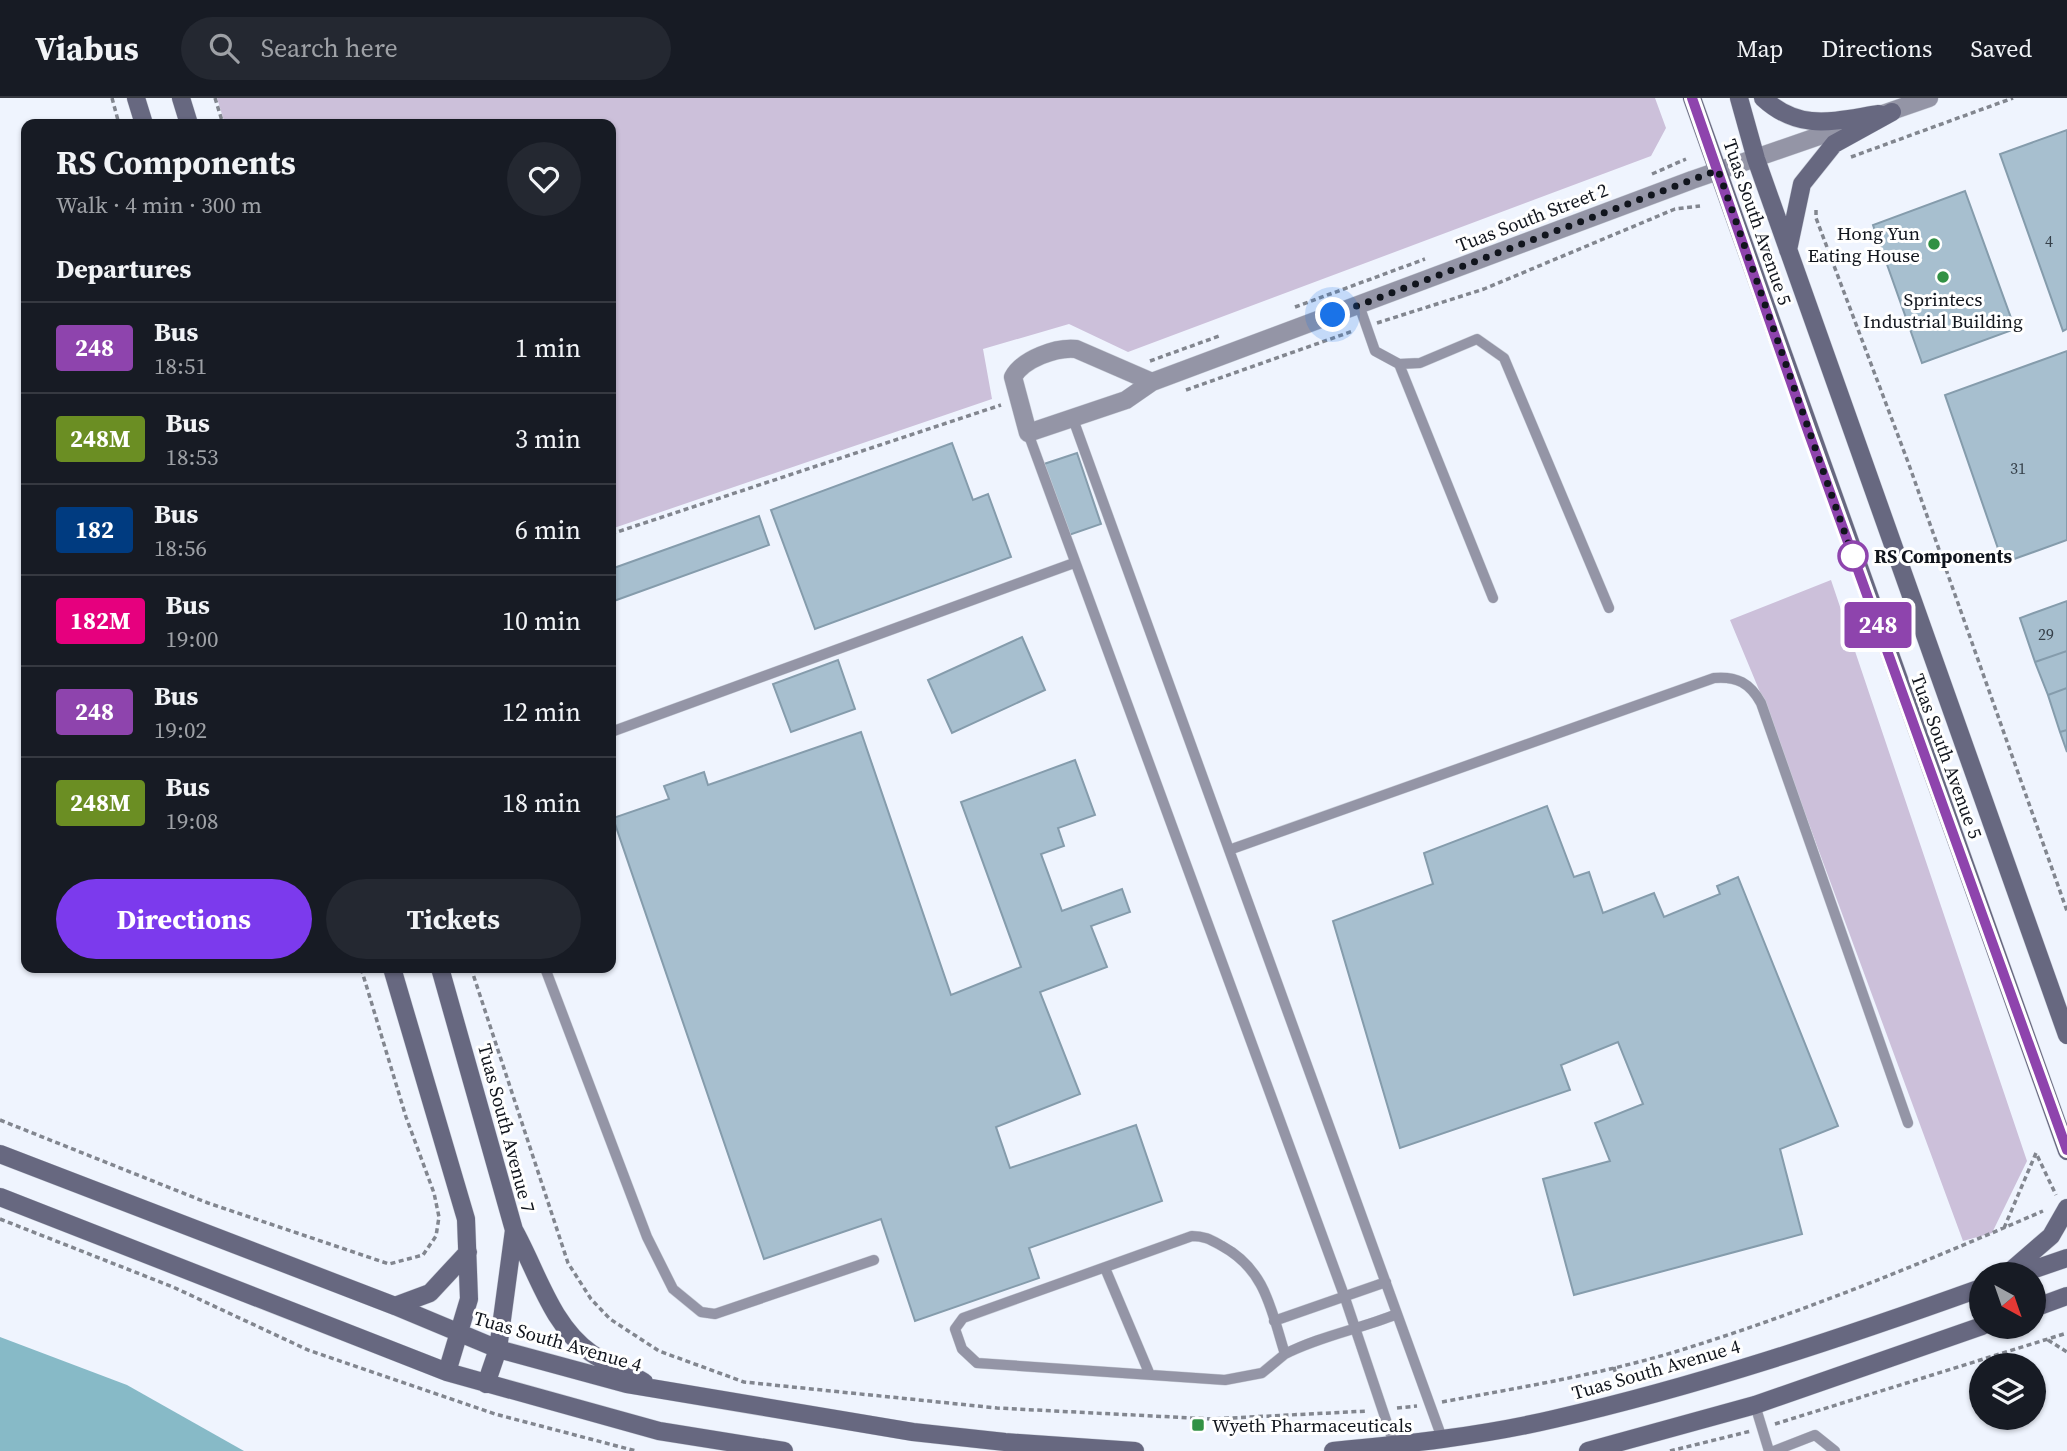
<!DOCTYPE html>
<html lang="en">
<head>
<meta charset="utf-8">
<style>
	:root { --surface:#171b24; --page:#242831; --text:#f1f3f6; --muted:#9ea1a6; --line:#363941; --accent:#7c3aed }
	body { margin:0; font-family:"Source Serif 4",serif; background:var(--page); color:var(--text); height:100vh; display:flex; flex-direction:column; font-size:26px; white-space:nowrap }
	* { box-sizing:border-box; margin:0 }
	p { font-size:23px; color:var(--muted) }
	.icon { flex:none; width:38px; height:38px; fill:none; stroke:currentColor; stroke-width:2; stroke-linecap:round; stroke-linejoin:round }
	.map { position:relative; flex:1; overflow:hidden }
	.drawer { position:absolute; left:21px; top:21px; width:595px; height:854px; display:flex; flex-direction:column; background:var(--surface); border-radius:14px; box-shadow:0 2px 5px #0004 }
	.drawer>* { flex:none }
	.badge { padding:0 14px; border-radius:5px; font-size:24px; line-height:46px }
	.needle { width:46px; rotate:140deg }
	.controls { position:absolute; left:1969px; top:1164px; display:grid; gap:14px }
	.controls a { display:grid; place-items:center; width:77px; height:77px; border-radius:50%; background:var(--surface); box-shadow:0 2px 5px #0004; font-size:35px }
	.you { position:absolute; width:35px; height:35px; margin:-18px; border:5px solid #fff; border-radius:50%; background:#1a73e8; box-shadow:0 0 0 10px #1a73e833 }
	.map>.badge { position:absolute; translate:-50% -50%; box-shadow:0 0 0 4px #fff }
	h2 { padding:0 35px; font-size:26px; line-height:63px }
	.round { display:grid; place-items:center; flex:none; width:74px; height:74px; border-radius:37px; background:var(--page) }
	.head { display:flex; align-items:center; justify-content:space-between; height:119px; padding:0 35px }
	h1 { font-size:33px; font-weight:700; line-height:52px }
	.button { display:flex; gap:14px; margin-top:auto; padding:14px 35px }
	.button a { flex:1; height:80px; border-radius:42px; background:var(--accent); color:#fff; font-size:28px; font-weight:700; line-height:80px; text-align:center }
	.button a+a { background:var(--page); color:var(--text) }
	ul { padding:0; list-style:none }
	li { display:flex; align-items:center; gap:21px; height:91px; padding:0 35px; border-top:2px solid var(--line) }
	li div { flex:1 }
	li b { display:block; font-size:26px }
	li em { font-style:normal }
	li .badge { min-width:77px; font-weight:700; text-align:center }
	header { display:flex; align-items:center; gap:42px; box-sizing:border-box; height:98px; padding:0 35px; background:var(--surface); border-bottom:2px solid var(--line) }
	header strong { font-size:33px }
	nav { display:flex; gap:38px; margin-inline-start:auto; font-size:24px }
	.search { width:490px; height:63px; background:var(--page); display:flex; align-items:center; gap:18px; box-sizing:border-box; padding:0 24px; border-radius:38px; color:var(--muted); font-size:26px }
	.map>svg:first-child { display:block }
	.green { fill:#ccc0da }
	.water { fill:#87bac7 }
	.building { fill:#a7bfcf; stroke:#859cac; stroke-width:2 }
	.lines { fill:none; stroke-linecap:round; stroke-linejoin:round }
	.lane-casing { stroke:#cbd0da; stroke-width:11 }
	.street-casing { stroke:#cbd0da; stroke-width:19 }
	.secondary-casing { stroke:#cbd0da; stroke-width:19 }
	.path { stroke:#82868f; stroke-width:3.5; stroke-dasharray:5 3.5; stroke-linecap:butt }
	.lane { stroke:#9495a6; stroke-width:10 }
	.street { stroke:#9495a6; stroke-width:18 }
	.secondary { stroke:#676880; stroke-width:18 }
	.line-casing { stroke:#fff; stroke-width:16 }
	.line { stroke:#8e44ad; stroke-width:10 }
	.walk { stroke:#11151d; stroke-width:7; stroke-dasharray:0 12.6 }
	.poi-dot { fill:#319144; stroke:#fff; stroke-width:2.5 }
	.stop-dot { fill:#fff; stroke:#8e44ad; stroke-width:3.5 }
	.labels { text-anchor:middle; stroke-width:6; stroke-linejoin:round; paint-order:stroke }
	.number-label { font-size:16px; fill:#36404a }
	.street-label { font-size:19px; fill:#11151d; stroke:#fff }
	.poi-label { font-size:19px; fill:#11151d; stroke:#fff; text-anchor:end }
	.stop-label { font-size:19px; font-weight:bold; fill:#11151d; stroke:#fff; text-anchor:start }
</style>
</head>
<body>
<header>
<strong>Viabus</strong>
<div class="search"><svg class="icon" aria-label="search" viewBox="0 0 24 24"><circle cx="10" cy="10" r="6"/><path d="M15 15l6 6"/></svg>Search here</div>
<nav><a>Map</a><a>Directions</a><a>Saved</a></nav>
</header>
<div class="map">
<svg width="2067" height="1353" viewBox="0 0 2067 1353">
	<rect width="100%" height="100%" fill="#eff4fe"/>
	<path class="green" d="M217 0H1655L1666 30 1651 58 1128 254 1069 226 983 251 992 301 611 431V26H225Z
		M1831 482 2027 1063 1992 1135 1963 1143 1762 599 1730 522Z"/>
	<path class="water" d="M0 1239 127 1287 244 1353H0Z"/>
	<path class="building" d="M2067 32V231L2063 233 2000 56Z
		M1965 93 2015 231 1922 265 1873 127Z
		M2067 253V442L2003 465 1945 297Z
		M952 345 973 402 988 396 1011 459 815 531 771 412Z
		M1077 355 1101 426 1066 438 1041 367Z
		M759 418 769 447 611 504V471Z
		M2067 503V553L2035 564 2020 520Z
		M1022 539 1045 592 952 635 928 582Z
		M2067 553V590L2048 597 2035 564Z
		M838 562 855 611 791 634 773 586Z
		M2067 590V632L2060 634 2048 597Z
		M2067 632V654L2060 634Z
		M861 634 951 897 1021 869 961 704 1075 662 1095 717 1058 730 1064 748 1041 756 1062 813 1122 791 1130 814 1091 828 1107 869 1040 894 1080 996 996 1029 1010 1070 1136 1027 1162 1103 1029 1150 1039 1180 915 1223 881 1121 764 1161 613 720 669 701 664 688 704 674 708 687Z
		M1547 708 1574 779 1589 774 1603 815 1654 795 1664 819 1720 796 1717 788 1738 779 1838 1028 1780 1051 1802 1136 1574 1197 1543 1081 1610 1063 1595 1025 1643 1006 1618 944 1561 967 1570 992 1400 1050 1333 823 1433 786 1424 755Z"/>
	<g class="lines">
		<defs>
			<path id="lane" d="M1359 207 1375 253 1399 266 1420 265 1477 241 1504 260 1609 510
				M1399 266 1493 500
				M1073 321 1442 1340
				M1028 335 1345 1200 1395 1349
				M611 634 1074 465
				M1229 752 1714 580C1737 578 1750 585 1761 605L1908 1025
				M545 870 647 1139 673 1191 701 1214 715 1216 874 1162
				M1192 1138C1205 1138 1211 1142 1222 1148 1266 1172 1271 1212 1285 1256L1262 1275 1225 1282 977 1265 962 1251 955 1231 963 1220Z
				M1105 1170 1150 1277
				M1274 1223 1386 1184
				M1285 1256C1320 1238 1360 1231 1397 1216
				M1755 1307 1769 1353
				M1774 1353 1815 1337 1835 1353"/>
			<path id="street" d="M1152 284 1076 251C1056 249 1023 261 1013 279L1028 335 1126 302 1152 284 1692 82 1929 0"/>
			<path id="secondary" d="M136 0 144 26
				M181 0 189 26
				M1692 0 2067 1053
				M1739 0 1756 61 2067 937
				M1763 0C1800 34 1833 23 1879 16
				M1788 152 1802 86 1834 46 1892 14
				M392 870 466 1121 469 1201 447 1274
				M440 870 514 1132 498 1251 486 1286
				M0 1056 395 1208 498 1251 627 1286 913 1334 1005 1344 1135 1353
				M0 1099 447 1274 659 1333 784 1353
				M514 1132C537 1173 551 1227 591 1255 607 1266 626 1274 644 1284
				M2007 1176 2051 1138 2067 1110
				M2020 1176 2067 1160
				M395 1208 430 1195 468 1154
				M2034 1210 2067 1198
				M1333 1353C1407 1346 1482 1338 1554 1321 1698 1288 1842 1240 1981 1190
				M1588 1353 1755 1307 1982 1228"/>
		</defs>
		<use href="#lane" class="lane-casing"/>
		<use href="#street" class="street-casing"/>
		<use href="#secondary" class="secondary-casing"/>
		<path class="path" d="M112 0 119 26
			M215 0 223 26
			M1851 59 2013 0
			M1652 76 1686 61
			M1816 112V120L1908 364 2067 813
			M1295 209 1425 161
			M1377 225 1484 191 1675 111 1700 108
			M1150 263 1219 238
			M1186 292 1353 233
			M611 436 1001 307
			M471 870 568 1165 591 1201 610 1221 659 1253 744 1284 997 1310 1211 1321 1368 1313
			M0 1022 208 1105 389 1166 423 1157 436 1138 439 1119 434 1095 406 1019 361 870
			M0 1121 173 1189 308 1252 495 1316 636 1353
			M2004 1130 2036 1055 2056 1097
			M2048 1242 2067 1254
			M1614 1269 1618 1286
			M1442 1304C1522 1289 1603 1276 1681 1252 1804 1214 1925 1164 2043 1113
			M1397 1310 1417 1308
			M1775 1326 2067 1235
			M1670 1353 1751 1333"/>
		<use href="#lane" class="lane"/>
		<use href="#street" class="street"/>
		<use href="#secondary" class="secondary"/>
	</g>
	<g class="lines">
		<defs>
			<path id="line" d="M1692 0 1809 336 2067 1052"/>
		</defs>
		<use href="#line" class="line-casing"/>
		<use href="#line" class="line"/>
		<path class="walk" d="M1333 217 1718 72 1855 464 1853 458"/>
	</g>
	<g class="poi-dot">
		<circle cx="1934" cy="146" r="7"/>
		<circle cx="1943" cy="179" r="7"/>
		<rect x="1191" y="1320" width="14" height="14" rx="3.5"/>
	</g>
	<circle class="stop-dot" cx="1853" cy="458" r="14"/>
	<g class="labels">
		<g class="number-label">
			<text x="2049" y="149">4</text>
			<text x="2018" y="376">31</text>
			<text x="2046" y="542">29</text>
		</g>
		<g class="street-label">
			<text transform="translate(1532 119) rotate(-21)" y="7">Tuas South Street 2</text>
			<text transform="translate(1758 124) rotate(71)" y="7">Tuas South Avenue 5</text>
			<text transform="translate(1947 658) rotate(70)" y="7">Tuas South Avenue 5</text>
			<text transform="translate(507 1030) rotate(75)" y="7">Tuas South Avenue 7</text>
			<text transform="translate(558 1243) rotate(16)" y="7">Tuas South Avenue 4</text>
			<text transform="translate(1656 1271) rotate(-16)" y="7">Tuas South Avenue 4</text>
		</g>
		<g class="poi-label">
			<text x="1920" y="142">Hong Yun<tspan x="1920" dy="22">Eating House</tspan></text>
			<text x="1943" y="208" text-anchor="middle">Sprintecs<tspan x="1943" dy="22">Industrial Building</tspan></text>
			<text x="1212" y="1334" text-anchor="start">Wyeth Pharmaceuticals</text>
		</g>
		<g class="stop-label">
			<text x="1874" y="465">RS Components</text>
		</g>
	</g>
</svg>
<div class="controls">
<a><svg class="needle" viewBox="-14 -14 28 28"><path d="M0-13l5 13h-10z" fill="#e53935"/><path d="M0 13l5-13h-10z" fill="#9ea1a6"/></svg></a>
<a><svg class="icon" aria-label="layers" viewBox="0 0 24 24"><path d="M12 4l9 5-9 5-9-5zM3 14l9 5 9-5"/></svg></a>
</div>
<div class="you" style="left:1333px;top:217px"></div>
<b class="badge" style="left:1878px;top:527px;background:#8e44ad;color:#fff">248</b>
<section class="drawer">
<div class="head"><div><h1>RS Components</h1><p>Walk · 4 min · 300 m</p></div><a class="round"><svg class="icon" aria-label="heart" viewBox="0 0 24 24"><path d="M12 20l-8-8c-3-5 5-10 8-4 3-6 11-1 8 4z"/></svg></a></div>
<h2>Departures</h2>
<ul>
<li><span class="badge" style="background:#8e44ad;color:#fff">248</span><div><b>Bus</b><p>18:51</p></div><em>1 min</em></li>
<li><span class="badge" style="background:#6b8e23;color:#fff">248M</span><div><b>Bus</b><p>18:53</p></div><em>3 min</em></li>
<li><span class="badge" style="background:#003b80;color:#fff">182</span><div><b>Bus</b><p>18:56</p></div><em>6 min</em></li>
<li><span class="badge" style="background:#e6007e;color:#fff">182M</span><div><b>Bus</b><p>19:00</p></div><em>10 min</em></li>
<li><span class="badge" style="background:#8e44ad;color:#fff">248</span><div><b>Bus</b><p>19:02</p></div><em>12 min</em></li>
<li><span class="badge" style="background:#6b8e23;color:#fff">248M</span><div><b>Bus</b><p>19:08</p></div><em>18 min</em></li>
</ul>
<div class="button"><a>Directions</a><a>Tickets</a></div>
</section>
</div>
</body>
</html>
